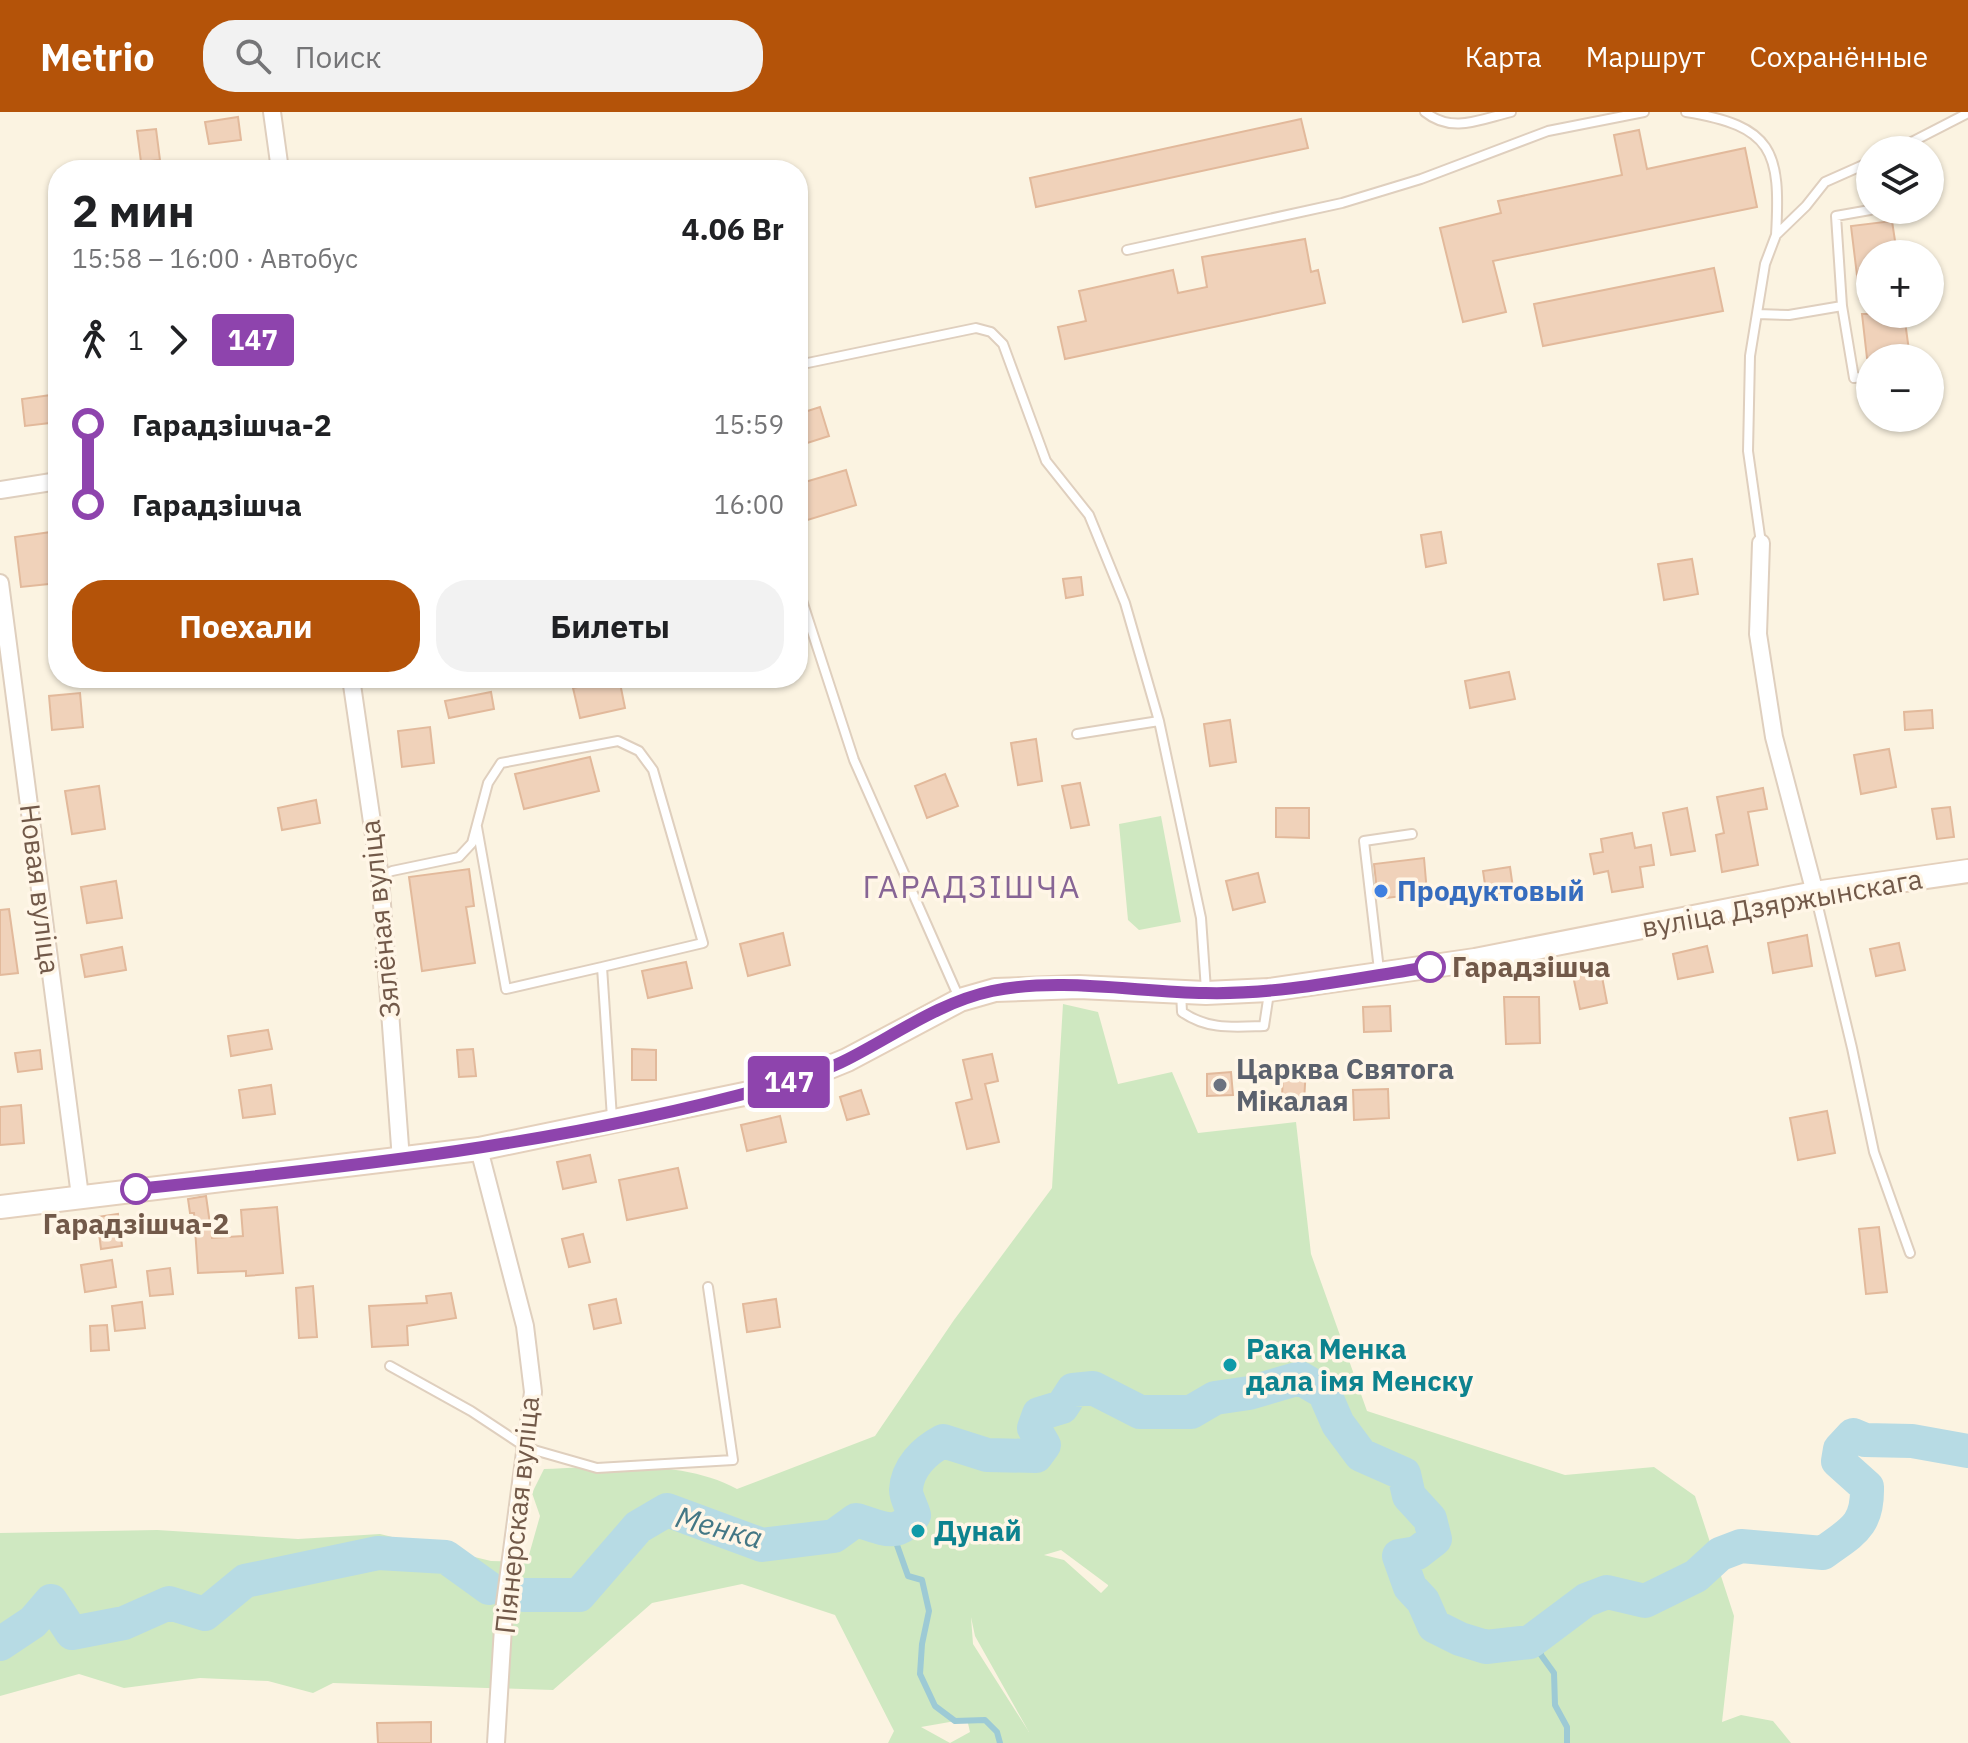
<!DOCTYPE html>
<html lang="ru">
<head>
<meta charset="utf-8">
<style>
	:root { --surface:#fff; --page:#f2f2f2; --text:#202124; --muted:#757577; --accent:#b45309 }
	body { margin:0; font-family:"IBM Plex Sans",sans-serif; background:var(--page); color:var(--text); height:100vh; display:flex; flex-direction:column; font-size:30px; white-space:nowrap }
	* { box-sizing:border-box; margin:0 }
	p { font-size:26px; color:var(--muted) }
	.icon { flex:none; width:44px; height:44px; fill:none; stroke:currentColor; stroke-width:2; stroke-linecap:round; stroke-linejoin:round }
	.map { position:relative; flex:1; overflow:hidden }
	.panel { position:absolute; left:48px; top:48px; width:760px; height:528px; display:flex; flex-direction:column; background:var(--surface); border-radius:32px; box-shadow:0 2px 6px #0004 }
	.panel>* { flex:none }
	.badge { padding:0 16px; border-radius:6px; font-size:28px; line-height:52px }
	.fabs { position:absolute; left:1856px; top:24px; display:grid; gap:16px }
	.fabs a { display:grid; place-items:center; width:88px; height:88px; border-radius:50%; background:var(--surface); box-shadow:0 2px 6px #0004; font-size:40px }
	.map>.badge { position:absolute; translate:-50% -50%; box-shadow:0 0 0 4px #fff }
	.legs { display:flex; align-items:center; gap:12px; height:88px; padding:0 24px; font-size:26px }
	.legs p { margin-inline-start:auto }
	.headline { display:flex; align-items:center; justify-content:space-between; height:136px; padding:0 24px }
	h1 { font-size:44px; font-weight:700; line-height:60px }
	.button { display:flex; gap:16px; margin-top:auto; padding:16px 24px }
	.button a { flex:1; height:92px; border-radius:32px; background:var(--accent); color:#fff; font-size:32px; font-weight:700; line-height:92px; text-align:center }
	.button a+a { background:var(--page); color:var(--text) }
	ul { padding:0 24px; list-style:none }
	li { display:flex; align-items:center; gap:28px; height:80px; font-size:30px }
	li i { display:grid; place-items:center; width:12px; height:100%; margin:0 10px; background:currentColor }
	li i::after { content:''; width:20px; height:20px; margin:-10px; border:6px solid; border-radius:50%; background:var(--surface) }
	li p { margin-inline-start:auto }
	li:first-child i { background:linear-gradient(#0000 50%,currentColor 0) }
	li:last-child i { background:linear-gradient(currentColor 50%,#0000 0) }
	header { display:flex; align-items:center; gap:48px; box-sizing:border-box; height:112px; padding:0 40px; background:var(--accent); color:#fff }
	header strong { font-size:38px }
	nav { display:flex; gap:44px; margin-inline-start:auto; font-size:28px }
	.search { width:560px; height:72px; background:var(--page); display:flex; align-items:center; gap:20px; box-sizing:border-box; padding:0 28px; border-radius:32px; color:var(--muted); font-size:30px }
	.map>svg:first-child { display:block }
	.green { fill:#cfe8c1; fill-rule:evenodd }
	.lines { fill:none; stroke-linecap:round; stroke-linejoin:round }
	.stream { stroke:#9dcad5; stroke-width:6 }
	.river { stroke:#b7dbe4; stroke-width:34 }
	.building { fill:#f0d2ba; stroke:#e2b99b; stroke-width:2 }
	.lane-casing { stroke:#dfcfbe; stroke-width:12 }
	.street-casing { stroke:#dfcfbe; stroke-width:20 }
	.secondary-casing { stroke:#e4d0bc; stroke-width:26 }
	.lane { stroke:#fff; stroke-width:8 }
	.street { stroke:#fff; stroke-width:16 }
	.secondary { stroke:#fff; stroke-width:22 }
	.line-1-casing { stroke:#fff; stroke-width:18 }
	.line-1 { stroke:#8e44ad; stroke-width:12 }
	.shop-dot { fill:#3f7fe0; stroke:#fff6e7; stroke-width:3 }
	.stop-1-dot { fill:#fff; stroke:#8e44ad; stroke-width:4 }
	.worship-dot { fill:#6b7280; stroke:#fff6e7; stroke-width:3 }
	.culture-dot { fill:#0f9aa8; stroke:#fff6e7; stroke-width:3 }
	.labels { text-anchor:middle; stroke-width:7; stroke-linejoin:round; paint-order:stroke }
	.street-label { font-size:28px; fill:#725949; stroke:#fff6e7 }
	.shop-label { font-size:28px; font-weight:bold; fill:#366cbe; stroke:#fff6e7; text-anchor:start }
	.stop-label { font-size:28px; font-weight:bold; fill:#725949; stroke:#fff6e7; text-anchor:start }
	.worship-label { font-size:28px; font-weight:bold; fill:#5b616d; stroke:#fff6e7; text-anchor:start }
	.culture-label { font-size:28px; font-weight:bold; fill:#0d838f; stroke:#fff6e7; text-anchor:start }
	.water-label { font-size:30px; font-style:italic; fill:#437785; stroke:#fff6e7 }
	.quarter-label { font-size:32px; letter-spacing:2px; fill:#876595; stroke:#fff6e7 }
</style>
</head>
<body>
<header>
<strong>Metrio</strong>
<div class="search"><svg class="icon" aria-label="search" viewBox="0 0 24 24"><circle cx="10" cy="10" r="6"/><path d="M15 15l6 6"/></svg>Поиск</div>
<nav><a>Карта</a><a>Маршрут</a><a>Сохранённые</a></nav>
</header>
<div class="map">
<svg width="1968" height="1631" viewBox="0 0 1968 1631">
	<rect width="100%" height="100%" fill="#fbf3e1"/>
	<path class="green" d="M1161 704 1181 810 1139 818 1128 808 1119 712Z
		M1063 892 1098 900 1118 972 1172 960 1198 1021 1296 1010 1311 1142 1367 1299 1565 1363 1654 1355 1695 1384 1734 1504 1722 1610 1741 1603 1773 1609 1791 1631H888L894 1619 835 1503 742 1472 652 1491 553 1578 333 1571 313 1581 268 1569 200 1566 124 1576 79 1562 0 1584V1421L157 1418 298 1427 380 1422 491 1449 527 1450 540 1404 532 1381 544 1357C605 1355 682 1347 737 1377L875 1324 954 1208 1052 1076ZM1061 1438 1108 1473V1474L1101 1481 1064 1448 1044 1443ZM971 1505 975 1524 1029 1620 973 1532ZM967 1607 970 1620 950 1631 921 1615Z"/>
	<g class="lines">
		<path class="stream" d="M892 1419 908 1464 922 1468 929 1499 922 1532 920 1562 935 1594 955 1609 985 1608 997 1620 1000 1631
			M1540 1523 1541 1543 1554 1561 1555 1593 1567 1615V1631"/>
		<path class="river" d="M524 1483H579L638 1415 667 1398 762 1433 834 1424 856 1408C882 1415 896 1427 914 1403 912 1395 906 1386 906 1378 907 1356 924 1339 943 1329L987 1343 1036 1344 1044 1333 1034 1316 1039 1302 1062 1295 1073 1278 1093 1276 1140 1300H1191L1215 1286 1249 1281 1300 1266 1324 1280 1338 1312 1361 1343 1404 1362 1409 1384 1430 1407 1435 1427 1417 1441 1399 1444 1410 1475 1423 1489 1434 1514 1460 1527 1486 1535 1530 1530 1586 1488 1607 1480 1645 1489 1696 1464 1720 1442 1741 1434 1823 1441C1851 1420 1868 1415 1867 1375L1838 1349 1840 1337 1853 1323 1865 1328 1912 1329 1968 1339
			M0 1532 33 1510 51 1489 72 1521 124 1511 169 1491 205 1502 245 1469 378 1441 446 1445 489 1476"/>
	</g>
	<path class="building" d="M238 5 241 28 209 32 205 10Z
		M1301 7 1308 36 1036 95 1030 66Z
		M156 17 160 48 141 50 137 19Z
		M1639 18 1647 57 1745 36 1757 95 1493 149 1506 200 1463 210 1440 116 1501 101 1498 89 1622 63 1614 23Z
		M1892 109 1897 142H1870V188H1860L1851 114Z
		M1305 127 1311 160 1318 158 1325 191 1065 247 1058 215 1086 209 1079 179 1173 158 1178 181 1207 175 1202 145Z
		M1714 156 1723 199 1543 234 1534 192Z
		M1862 202H1904L1910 246H1867Z
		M58 282V310L25 314 22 287Z
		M820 295 829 324 798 334V302Z
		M846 358 856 393 798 411V372Z
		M58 419V471L21 475 15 425Z
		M1441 420 1446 451 1426 455 1421 423Z
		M1692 447 1698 482 1664 488 1658 452Z
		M1081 465 1083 483 1066 486 1063 467Z
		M1509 560 1515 587 1470 596 1465 569Z
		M619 566 625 596 580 606 573 576Z
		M491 580 494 597 449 606 445 589Z
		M80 581 83 615 52 618 49 584Z
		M1932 598 1933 616 1905 618 1904 600Z
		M1230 608 1236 650 1210 654 1204 612Z
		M430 615 434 651 402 655 398 619Z
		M1036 627 1042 669 1018 673 1011 631Z
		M1889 637 1896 675 1861 682 1854 643Z
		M590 645 599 679 524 697 515 662Z
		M945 662 958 694 927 706 915 674Z
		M1080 671 1089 713 1071 716 1062 674Z
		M99 674 105 717 72 722 65 679Z
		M1763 676 1767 697 1748 700 1758 753 1722 760 1716 723 1724 721 1717 685Z
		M316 688 320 711 282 718 278 696Z
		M1950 695 1954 725 1937 727 1932 697Z
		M1276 696H1309V726L1276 725Z
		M1687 696 1695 739 1671 743 1663 701Z
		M1632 721 1635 736 1651 733 1654 753 1640 755 1643 775 1612 780 1608 759 1594 762 1590 742 1603 740 1601 727Z
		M1424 746 1427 781 1378 787 1374 752Z
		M1510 755 1514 783 1487 786 1483 759Z
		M469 757 474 794 466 795 475 851 422 859 409 765Z
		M1258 761 1265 790 1233 798 1226 769Z
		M116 769 122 806 87 811 81 775Z
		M9 797 18 861 0 863V798Z
		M783 821 790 853 748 864 740 832Z
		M1807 823 1812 854 1773 861 1768 831Z
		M1899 831 1905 858 1876 864 1870 837Z
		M1707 834 1713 860 1678 867 1673 842Z
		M122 835 126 858 85 865 81 843Z
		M1599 849 1607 891 1580 897 1571 854Z
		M686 850 692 876 648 886 642 859Z
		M1504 885H1539L1540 931 1506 932Z
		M1390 894 1391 919 1364 920 1363 895Z
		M268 918 272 937 231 944 228 924Z
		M473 937 476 964 459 965 457 938Z
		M632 937 656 938V968H632Z
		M40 938 42 957 18 960 15 941Z
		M992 942 998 969 985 972 999 1030 967 1037 956 991 972 987 963 948Z
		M1283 955H1306L1304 990 1282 988Z
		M1231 960 1233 983 1207 984V962Z
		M271 973 275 1002 243 1006 239 978Z
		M1388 977 1389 1006 1354 1008 1353 978Z
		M861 978 869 1002 847 1008 840 985Z
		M21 993 24 1031 0 1033V995Z
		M1827 999 1835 1041 1798 1048 1790 1006Z
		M780 1004 786 1030 747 1039 741 1013Z
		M590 1043 596 1070 563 1077 557 1050Z
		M678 1056 687 1096 627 1108 619 1068Z
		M206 1084 212 1126 243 1124 241 1098 277 1095 283 1161 246 1164V1159L198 1161 194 1101H190L188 1087Z
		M118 1102 122 1134 101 1137 97 1105Z
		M1879 1115 1887 1180 1866 1182 1859 1117Z
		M583 1122 590 1150 569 1155 562 1127Z
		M112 1148 116 1175 85 1180 81 1153Z
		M170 1156 173 1182 150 1184 147 1159Z
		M313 1174 317 1225 299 1226 296 1176Z
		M451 1181 456 1206 407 1214 408 1233 372 1235 369 1194 427 1191 426 1184Z
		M616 1187 621 1211 594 1217 589 1193Z
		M776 1187 780 1215 747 1220 743 1192Z
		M142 1190 145 1216 115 1219 112 1194Z
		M107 1213 109 1238 91 1239 90 1214Z
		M431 1610V1631H378L377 1611Z"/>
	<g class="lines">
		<defs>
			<path id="lane" d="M1425 0C1452 22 1481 7 1511 0
				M1686 0C1773 14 1781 39 1776 123
				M1896 38 1968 1
				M1127 138 1342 91 1421 67 1548 19 1644 0
				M1842 194 1854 266 1870 264
				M1757 202 1789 203 1842 194 1836 104 1870 98
				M798 253 976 216 991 220 1003 232 1046 349 1089 403 1125 491 1159 609 1201 806 1206 878
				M1761 431 1748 339 1750 244 1765 152 1776 123 1806 94 1825 70 1870 50
				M798 476 854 648 960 888
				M1077 622 1159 609
				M477 715 506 877 602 855
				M380 765 392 759 459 745 472 731 488 671 501 651 618 629 639 639 653 658 703 831 602 855 612 1006
				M1815 782 1852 936 1874 1040 1910 1141
				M1379 858 1364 729 1412 722
				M1181 880 1182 900C1208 918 1233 915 1264 914L1269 881
				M390 1254 471 1299 527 1336 597 1356 733 1348 708 1175"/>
			<path id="street" d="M272 0 280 58
				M0 378 58 369
				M1761 431 1758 522 1774 625 1815 781
				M0 471 80 1084
				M351 566 380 765 401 1048
				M479 1037 525 1214 533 1280 504 1499 496 1631"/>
			<path id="secondary" d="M0 1095 479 1037 749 981 803 966 847 948 960 888 995 878 1079 875 1206 881 1269 878 1475 848 1815 781 1968 759"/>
		</defs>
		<use href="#lane" class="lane-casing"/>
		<use href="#street" class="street-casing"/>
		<use href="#secondary" class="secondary-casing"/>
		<use href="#lane" class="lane"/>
		<use href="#street" class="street"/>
		<use href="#secondary" class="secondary"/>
	</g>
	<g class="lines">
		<defs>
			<path id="line-1" d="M136 1077C350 1055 565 1032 773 974 799 967 825 959 848 947 895 923 940 890 992 879 1059 865 1137 880 1205 881 1280 883 1356 866 1430 855"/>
		</defs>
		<use href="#line-1" class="line-1-casing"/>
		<use href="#line-1" class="line-1"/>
	</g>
	<circle class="shop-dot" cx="1381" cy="779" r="8"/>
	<g class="stop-1-dot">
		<circle cx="1430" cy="855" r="14"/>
		<circle cx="136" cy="1077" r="14"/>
	</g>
	<circle class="worship-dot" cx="1220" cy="973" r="8"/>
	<g class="culture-dot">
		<circle cx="1230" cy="1253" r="8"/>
		<circle cx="918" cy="1419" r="8"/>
	</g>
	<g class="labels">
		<g class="street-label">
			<text transform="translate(40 777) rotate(83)" y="10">Новая вуліца</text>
			<text transform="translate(1782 791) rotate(-10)" y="10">вуліца Дзяржынскага</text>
			<text transform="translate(380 807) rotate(-96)" y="10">Зялёная вуліца</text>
			<text transform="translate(517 1403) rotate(-84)" y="10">Піянерская вуліца</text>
		</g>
		<g class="shop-label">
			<text x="1397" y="789">Продуктовый</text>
		</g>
		<g class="stop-label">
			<text x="1452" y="865">Гарадзішча</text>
			<text x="136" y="1122" text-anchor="middle">Гарадзішча-2</text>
		</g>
		<g class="worship-label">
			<text x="1236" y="967">Царква Святога<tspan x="1236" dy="32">Мікалая</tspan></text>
		</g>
		<g class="culture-label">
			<text x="1246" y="1247">Рака Менка<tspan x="1246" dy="32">дала імя Менску</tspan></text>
			<text x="934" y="1429">Дунай</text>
		</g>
		<g class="water-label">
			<text transform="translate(719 1416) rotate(15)" y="10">Менка</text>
		</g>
		<g class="quarter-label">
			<text x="972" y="786">ГАРАДЗІШЧА</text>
		</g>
	</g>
</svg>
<div class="fabs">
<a><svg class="icon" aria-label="layers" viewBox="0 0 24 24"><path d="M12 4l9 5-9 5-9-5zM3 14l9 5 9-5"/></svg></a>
<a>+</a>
<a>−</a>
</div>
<b class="badge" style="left:789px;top:970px;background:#8e44ad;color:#fff">147</b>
<section class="panel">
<div class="headline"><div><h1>2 мин</h1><p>15:58 – 16:00 · Автобус</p></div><b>4.06 Br</b></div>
<div class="legs"><svg class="icon" aria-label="walk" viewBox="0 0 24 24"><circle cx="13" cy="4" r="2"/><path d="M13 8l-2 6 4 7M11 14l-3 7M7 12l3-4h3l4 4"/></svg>1<svg class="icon" aria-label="forward" viewBox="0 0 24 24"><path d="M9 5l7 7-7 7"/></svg><b class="badge" style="background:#8e44ad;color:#fff">147</b></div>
<ul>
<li><i style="color:#8e44ad"></i><b>Гарадзішча-2</b><p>15:59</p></li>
<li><i style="color:#8e44ad"></i><b>Гарадзішча</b><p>16:00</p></li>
</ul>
<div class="button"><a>Поехали</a><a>Билеты</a></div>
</section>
</div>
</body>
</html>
